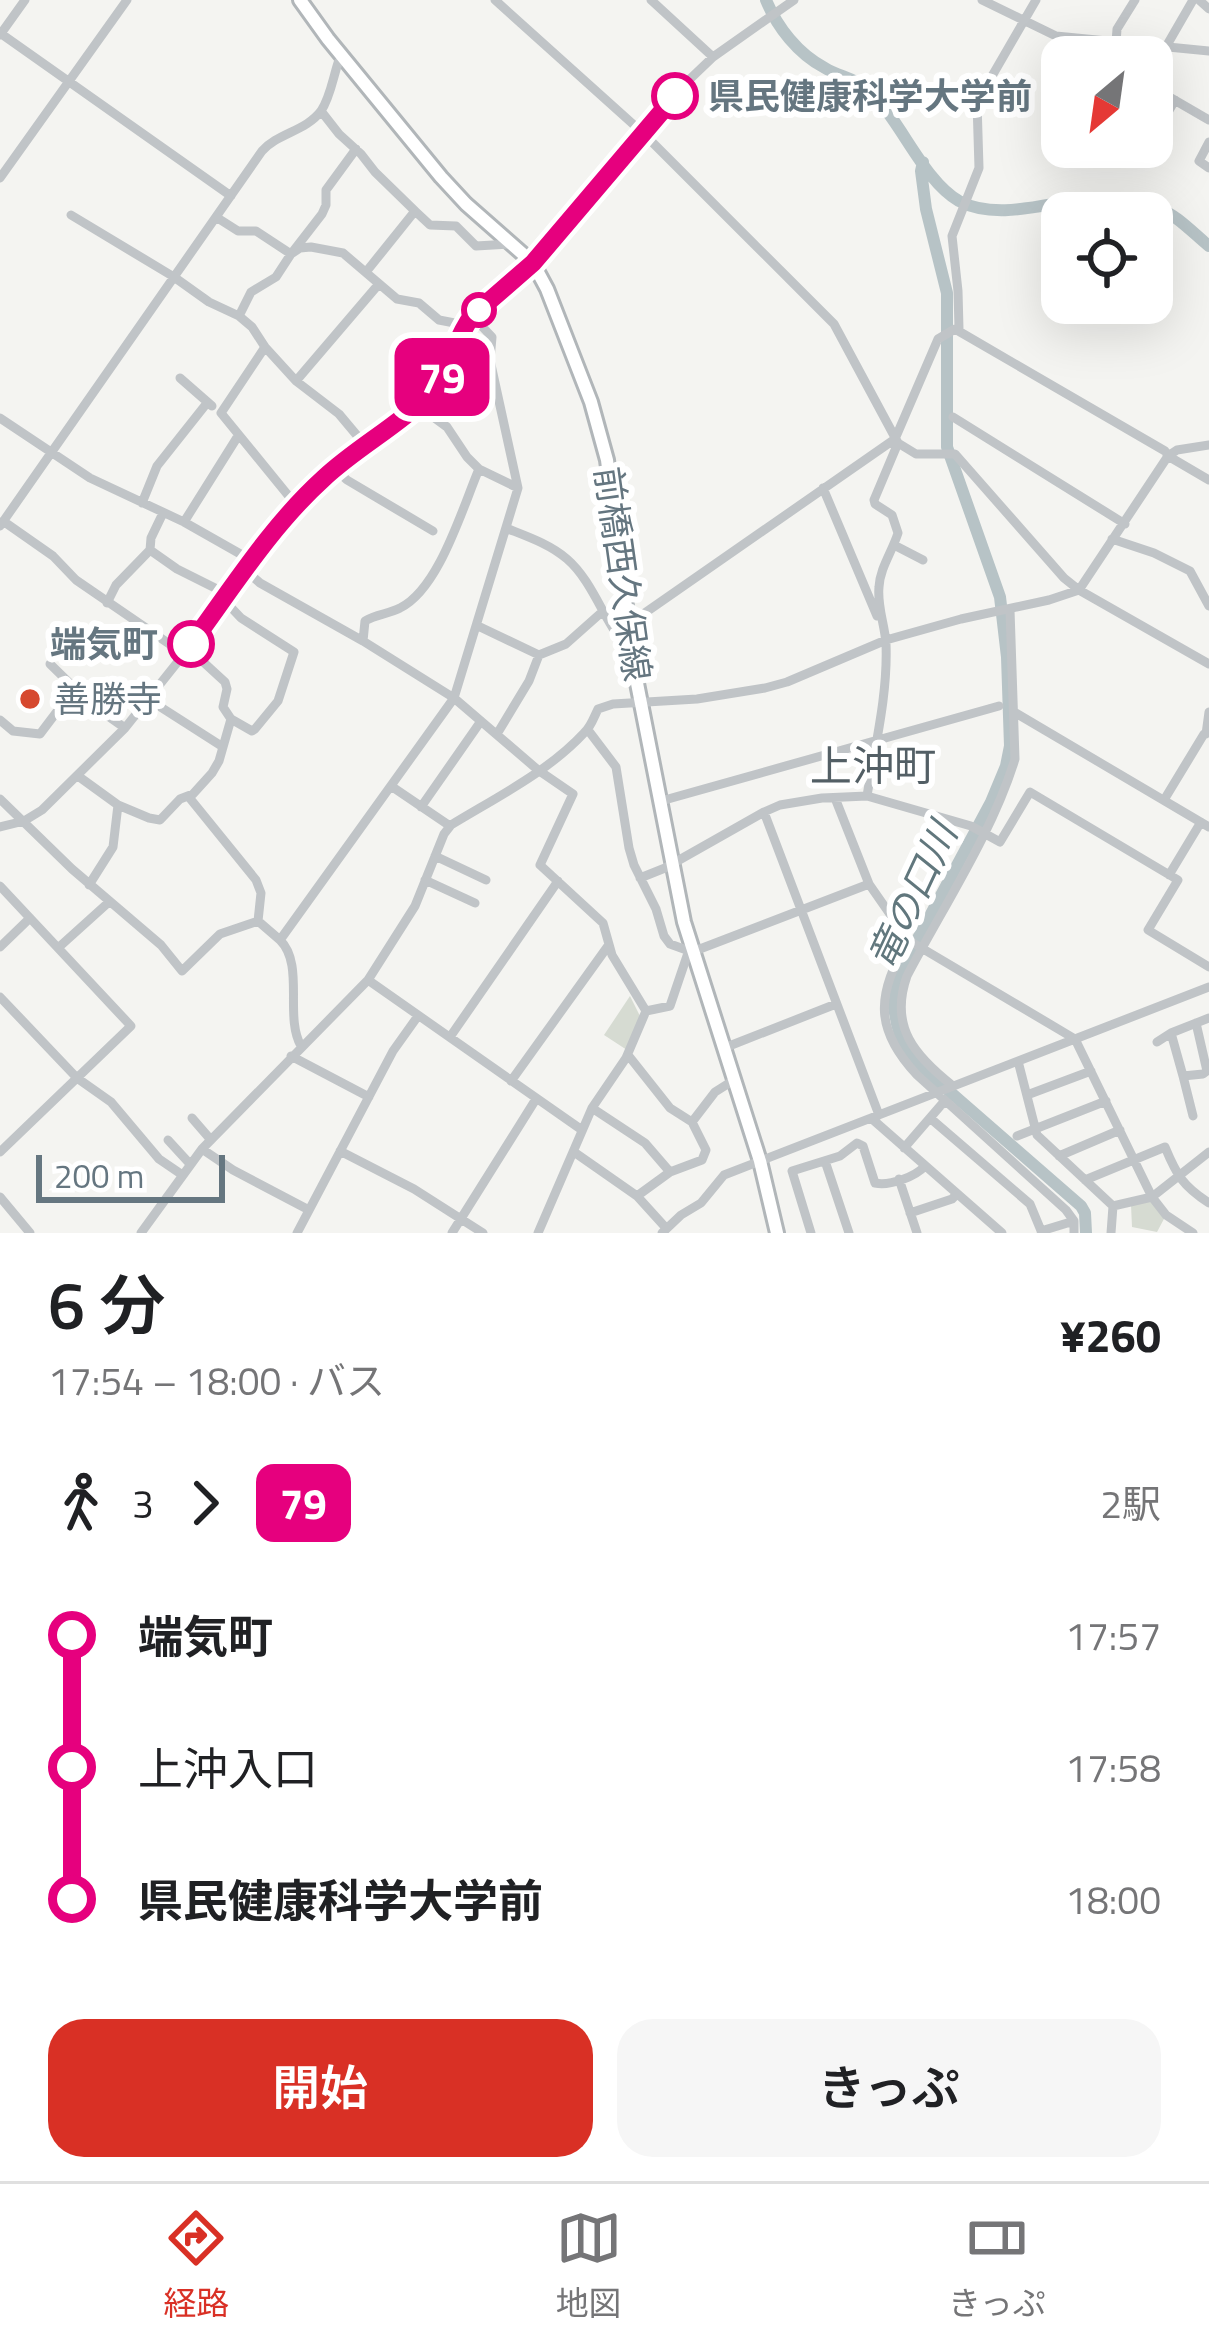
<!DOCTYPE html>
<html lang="ja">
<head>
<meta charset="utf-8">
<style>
	:root { --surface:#fff; --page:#f6f6f6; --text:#202124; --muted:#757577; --line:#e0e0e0; --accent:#d93025 }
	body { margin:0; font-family:"Titillium Web","Noto Sans JP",sans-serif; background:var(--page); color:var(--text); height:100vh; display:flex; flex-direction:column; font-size:45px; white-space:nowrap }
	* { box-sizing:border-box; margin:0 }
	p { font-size:39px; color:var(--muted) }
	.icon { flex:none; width:66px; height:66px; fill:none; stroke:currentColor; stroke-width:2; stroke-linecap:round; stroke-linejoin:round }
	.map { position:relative; height:1233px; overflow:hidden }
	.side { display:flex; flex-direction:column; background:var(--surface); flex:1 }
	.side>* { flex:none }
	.badge { padding:0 24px; border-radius:18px; font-size:42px; line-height:78px }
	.needle { width:78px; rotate:209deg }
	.controls { position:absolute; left:1041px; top:36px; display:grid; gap:24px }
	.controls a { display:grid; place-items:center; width:132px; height:132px; border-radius:24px; background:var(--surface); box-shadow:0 12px 48px #0002; font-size:60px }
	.scale { position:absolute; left:36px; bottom:30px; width:189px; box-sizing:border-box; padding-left:12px; border:6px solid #657680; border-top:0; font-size:33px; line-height:42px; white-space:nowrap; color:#657680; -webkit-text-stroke:9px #fff; paint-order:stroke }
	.map>.badge { position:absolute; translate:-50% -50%; box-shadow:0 0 0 6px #fff }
	.legs { display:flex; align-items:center; gap:18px; height:132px; padding:0 48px; font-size:39px }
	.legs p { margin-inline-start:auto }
	.overview { display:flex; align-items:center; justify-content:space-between; height:204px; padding:0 48px }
	h1 { font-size:66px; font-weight:600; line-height:90px }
	.primary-button { display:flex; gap:24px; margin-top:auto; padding:24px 48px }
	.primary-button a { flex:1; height:138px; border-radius:36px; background:var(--accent); color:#fff; font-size:48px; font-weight:600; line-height:138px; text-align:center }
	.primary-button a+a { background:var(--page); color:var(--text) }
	ul { padding:0 48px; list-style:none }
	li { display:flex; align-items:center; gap:42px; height:132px; font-size:45px }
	li i { display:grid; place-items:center; width:18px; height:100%; margin:0 15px; background:currentColor }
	li i::after { content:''; width:30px; height:30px; margin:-15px; border:9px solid; border-radius:50%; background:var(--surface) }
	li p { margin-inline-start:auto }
	li:first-child i { background:linear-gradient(#0000 50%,currentColor 0) }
	li:last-child i { background:linear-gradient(currentColor 50%,#0000 0) }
	.tabs { display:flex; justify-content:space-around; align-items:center; height:168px; border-top:3px solid var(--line); background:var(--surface); font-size:33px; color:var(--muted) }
	.tabs a { display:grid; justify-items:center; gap:6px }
	.tabs .active { color:var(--accent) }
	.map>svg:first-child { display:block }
	.green { fill:#d6dbd2 }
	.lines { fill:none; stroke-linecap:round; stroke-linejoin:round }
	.river { stroke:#b7c3c6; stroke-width:12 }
	.major-casing { stroke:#b1b6b9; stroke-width:18 }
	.minor { stroke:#c0c4c7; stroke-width:9 }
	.major { stroke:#fff; stroke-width:12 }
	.line-1-casing { stroke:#fff; stroke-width:27 }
	.line-1 { stroke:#e6007e; stroke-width:18 }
	.stop-1-dot { fill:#fff; stroke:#e6007e; stroke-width:6 }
	.poi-dot { fill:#d6492f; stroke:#fff; stroke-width:4.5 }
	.labels { text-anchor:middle; stroke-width:12; stroke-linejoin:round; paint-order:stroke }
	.stop-label { font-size:36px; font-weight:bold; fill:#657680; stroke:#fff; text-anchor:start }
	.street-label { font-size:36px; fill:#657680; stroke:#fff }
	.poi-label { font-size:36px; fill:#657680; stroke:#fff; text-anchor:start }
	.water-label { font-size:39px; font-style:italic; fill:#61777d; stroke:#fff }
	.quarter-label { font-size:42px; fill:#535f65; stroke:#fff }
</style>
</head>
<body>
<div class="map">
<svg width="1209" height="1233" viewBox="0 0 1209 1233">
	<rect width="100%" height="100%" fill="#f4f4f1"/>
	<path class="green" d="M630 996 641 1018 627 1050 604 1035Z
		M1150 1200 1165 1217 1157 1232 1132 1227 1131 1205Z"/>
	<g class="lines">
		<path class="river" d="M766 0C777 27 798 54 825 68 838 76 854 78 866 88 900 117 922 180 959 201 997 221 1046 203 1085 199 1110 197 1135 199 1158 208 1177 215 1193 233 1209 246
			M923 162 921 171 926 209 947 293V447L1000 597 1007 657 1010 746 1006 766 991 802 909 955 896 989 894 1008 897 1024 903 1045 918 1064 1081 1206 1085 1213 1086 1233"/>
		<defs>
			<path id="major" d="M300 0 328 39 441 177 466 204 533 263 547 289 591 402 607 460 634 668 684 922 760 1161 777 1233"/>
		</defs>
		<use href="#major" class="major-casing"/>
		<path class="minor" d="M495 0 644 134 834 324 898 443 916 454H955L1064 578 1079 590 1209 664
			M651 0 713 57
			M982 0 1056 36 1209 51
			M1199 0 1209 9
			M0 33 231 196
			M0 35 25 0
			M1073 39 1100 57
			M1116 43 1117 29 1135 0
			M1152 71 1193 0
			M1152 87 1209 120
			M321 111 339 134 361 154 375 172 415 211 366 272
			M1152 140 1175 100
			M1209 142 1199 161 1209 168
			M1145 152 1148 147
			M0 178 127 0
			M415 211 430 225 456 226 476 246 511 244
			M71 215 174 277 209 302 239 316 252 327 265 347 296 381 339 414 365 445
			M216 217 238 231H256L291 254 322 214 326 205V190L356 149
			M239 316 251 292 276 277 291 254 300 248 311 247 343 253 397 299 419 303 439 320 465 325
			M959 329 958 291 952 236 979 168 977 102 1036 0
			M265 347 221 413 296 505
			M180 378 212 406
			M296 381 378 285
			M417 405 447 427 467 457 479 469 518 488
			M953 417 1125 524
			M0 418 90 478 184 522 251 560
			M335 469 347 480 433 531
			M823 488 877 616
			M142 503 157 466 207 403
			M3 521 53 556 76 580 184 654
			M184 522 238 436
			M0 526 262 151C278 133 306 131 321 111 330 98 333 78 338 63L344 57
			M506 528C526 536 550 544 567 559 589 578 600 609 616 633L895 439 938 339 955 329 1165 451 1168 456 1209 480
			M1112 539 1154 553 1190 571 1209 606
			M894 545 923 560
			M150 550 177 569 227 594
			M244 569 260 583 363 641 454 698 538 770 573 794 540 865 603 923 612 955 646 1011
			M107 603 116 585 150 550 151 538 163 513
			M478 626 539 655 529 681 497 734
			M363 641 365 621C376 614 389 614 400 608 439 589 462 509 479 469
			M188 648 225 682 227 689 223 707 231 719
			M539 655 566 644 602 612
			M50 664 91 704 125 728
			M148 699 223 747
			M1014 712 1209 827
			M0 720 13 731 40 734 74 689
			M588 730 616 767 629 848 634 865 656 909 664 936 670 944 692 952 869 884
			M1206 734 1209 712
			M78 776 118 805
			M391 786 450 826
			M188 796 256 880 261 893 258 921
			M867 796C875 746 888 694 886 644 885 625 877 607 879 587 880 568 892 552 898 533L892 515 875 504 874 500 898 443
			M835 798 869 884 908 940 1075 1039 1152 1197 1166 1215 1193 1233
			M0 799 72 869 161 945 182 971 220 934 258 921
			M1164 800 1204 734
			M661 801 999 706
			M421 807 481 721
			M764 812 879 1115
			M0 827 24 821 42 810 125 728 184 654 266 540 296 505 327 475 427 397 444 374 472 316 533 263 565 229 690 79 713 57 794 0
			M435 856 486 880
			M1169 875 1201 822
			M640 878 665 868 764 812 780 805 822 798 867 796 971 826 1000 842 1030 792 1178 880 1148 930 1209 967
			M425 880 475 903
			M89 885 113 847 118 805 149 818 160 820 180 799 193 794 212 773 219 761 231 719 252 731 255 729 278 701 294 652 241 618 223 599
			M0 886 131 1026 0 1152
			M258 921 280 940 454 698 518 488 490 360 492 337 472 316
			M280 940C305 965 284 1016 301 1046
			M908 940C878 993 872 1027 917 1075L1066 1210 1074 1221V1233
			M0 947 30 918
			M58 948 109 902
			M368 980 582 1130
			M0 997 77 1078 111 1102 159 1159 181 1174
			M646 1011 670 1006 688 953
			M1171 1033 1183 1076 1203 1074 1207 1071 1196 1023
			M450 1037 558 881
			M1157 1042 1171 1033 1209 1018
			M724 1048 836 1004
			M628 1055 670 1108 692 1122 706 1150 702 1160 670 1172 637 1196
			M291 1056 369 1097
			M1018 1061 1037 1135 1113 1206
			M1183 1076 1193 1116
			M511 1081 608 946
			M953 1086C915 1056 889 1027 907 976 943 907 992 834 1015 759L1010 610
			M1027 1095 1091 1071
			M592 1108 645 1143 670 1172
			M192 1118 211 1140
			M871 1118 1002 1233
			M930 1118 1030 1204 1042 1233
			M692 1122 715 1092 734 1080
			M1017 1136 1106 1101
			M168 1140 190 1164
			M904 1148 942 1104 947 1103
			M202 1149 233 1170 309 1210
			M340 1151 414 1189 483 1233
			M574 1152 637 1196 666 1228
			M1059 1156 1120 1130
			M825 1161 849 1233
			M899 1179 917 1233
			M1085 1180 1165 1147C1177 1176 1183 1186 1209 1203
			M0 1197 30 1233
			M1113 1206 1152 1197 1209 1152
			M910 1213 952 1199 957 1194
			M1041 1231 1074 1221
			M141 1233 202 1149 368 980 415 906 444 834 451 825C495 798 548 772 584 733 591 727 594 717 598 709L613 704 697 699 765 688 787 682 886 640 961 619 1049 600 1079 590 1168 456 1177 450 1209 445
			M297 1233 393 1051 418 1016
			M452 1233 536 1099
			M538 1233 592 1108 626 1058 646 1011
			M662 1233 681 1215 701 1203 724 1175 1209 987
			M811 1233 792 1171 840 1156 857 1143 863 1146 875 1183C890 1186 915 1177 925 1166
			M1111 1233 1113 1206"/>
		<use href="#major" class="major"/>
	</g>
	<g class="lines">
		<defs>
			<path id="line-1" d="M191 644C233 587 271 526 324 478 356 448 396 427 427 397 450 374 453 341 472 316L533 263 675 96"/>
		</defs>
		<use href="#line-1" class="line-1-casing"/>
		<use href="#line-1" class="line-1"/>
	</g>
	<g class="stop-1-dot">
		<circle cx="675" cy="96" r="21"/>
		<circle cx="479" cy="310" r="15"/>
		<circle cx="191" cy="644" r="21"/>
	</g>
	<circle class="poi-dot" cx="30" cy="699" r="12"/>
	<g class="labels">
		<g class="stop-label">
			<text x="708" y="109">県民健康科学大学前</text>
			<text x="158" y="657" text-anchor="end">端気町</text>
		</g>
		<g class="street-label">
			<text transform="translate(623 574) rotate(82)" y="13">前橋西久保線</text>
		</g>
		<g class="poi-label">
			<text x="54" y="712">善勝寺</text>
		</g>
		<g class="water-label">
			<text transform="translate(912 896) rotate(-65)" y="14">竜の口川</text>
		</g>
		<g class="quarter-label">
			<text x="873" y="781">上沖町</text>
		</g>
	</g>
</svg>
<div class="controls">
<a><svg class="needle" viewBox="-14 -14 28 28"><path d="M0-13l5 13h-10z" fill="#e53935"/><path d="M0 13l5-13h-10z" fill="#757577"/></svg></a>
<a><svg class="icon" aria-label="locate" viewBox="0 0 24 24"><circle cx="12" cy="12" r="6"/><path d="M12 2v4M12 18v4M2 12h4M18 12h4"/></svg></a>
</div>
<div class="scale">200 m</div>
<b class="badge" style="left:442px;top:377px;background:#e6007e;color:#fff">79</b>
</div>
<section class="side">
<div class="overview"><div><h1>6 分</h1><p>17:54 – 18:00 · バス</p></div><b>¥260</b></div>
<div class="legs"><svg class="icon" aria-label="walk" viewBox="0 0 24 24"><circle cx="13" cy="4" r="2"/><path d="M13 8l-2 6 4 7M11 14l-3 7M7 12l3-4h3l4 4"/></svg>3<svg class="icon" aria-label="forward" viewBox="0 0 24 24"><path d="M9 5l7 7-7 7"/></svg><b class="badge" style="background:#e6007e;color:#fff">79</b><p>2駅</p></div>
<ul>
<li><i style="color:#e6007e"></i><b>端気町</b><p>17:57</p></li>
<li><i style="color:#e6007e"></i><span>上沖入口</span><p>17:58</p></li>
<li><i style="color:#e6007e"></i><b>県民健康科学大学前</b><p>18:00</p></li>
</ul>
<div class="primary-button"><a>開始</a><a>きっぷ</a></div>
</section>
<nav class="tabs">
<a class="active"><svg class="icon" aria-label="directions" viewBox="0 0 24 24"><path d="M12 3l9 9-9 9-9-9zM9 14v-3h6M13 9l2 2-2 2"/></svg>経路</a>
<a><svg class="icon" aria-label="map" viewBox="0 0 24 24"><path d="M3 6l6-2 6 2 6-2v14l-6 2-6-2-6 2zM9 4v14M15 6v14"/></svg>地図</a>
<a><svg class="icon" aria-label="tickets" viewBox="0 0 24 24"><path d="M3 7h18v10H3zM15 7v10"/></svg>きっぷ</a>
</nav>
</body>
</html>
